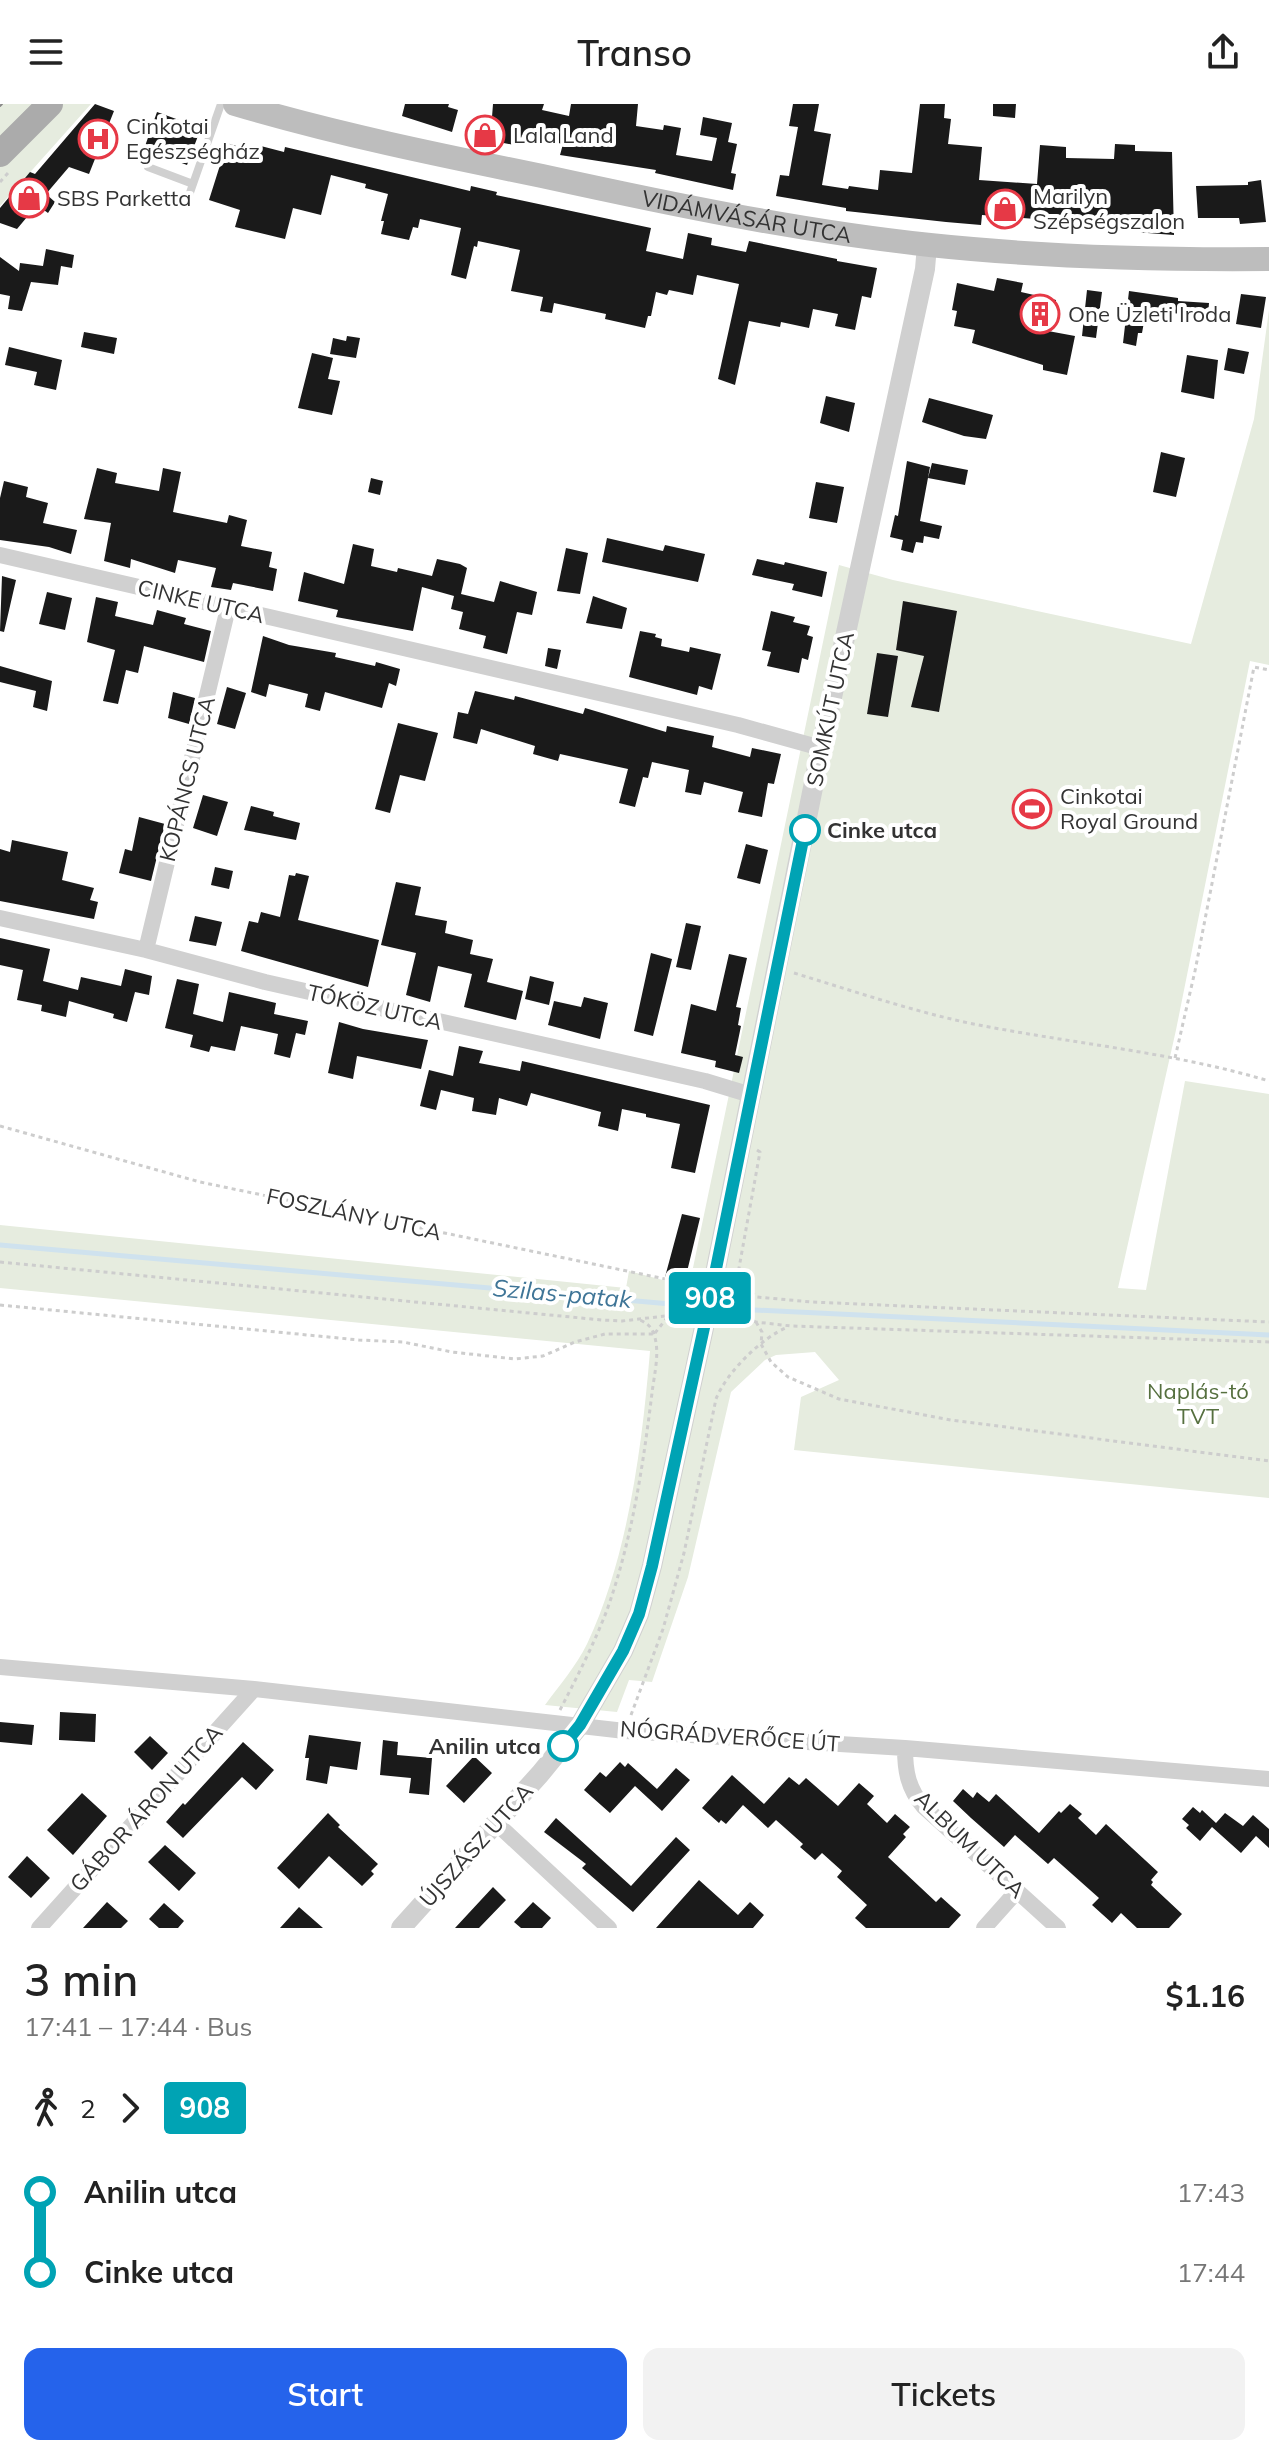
<!DOCTYPE html>
<html lang="en">
<head>
<meta charset="utf-8">
<style>
	:root { --surface:#fff; --page:#f2f2f2; --text:#222; --muted:#767676; --accent:#2563eb }
	body { margin:0; font-family:Mulish,sans-serif; background:var(--page); color:var(--text); height:100vh; display:flex; flex-direction:column; font-size:30px; white-space:nowrap }
	* { box-sizing:border-box; margin:0 }
	p { font-size:26px; color:var(--muted) }
	.icon { flex:none; width:44px; height:44px; fill:none; stroke:currentColor; stroke-width:2; stroke-linecap:round; stroke-linejoin:round }
	.map { position:relative; height:1824px; overflow:hidden }
	.details { display:flex; flex-direction:column; background:var(--surface); flex:1 }
	.details>* { flex:none }
	.badge { padding:0 16px; border-radius:6px; font-size:28px; line-height:52px }
	.map>.badge { position:absolute; translate:-50% -50%; box-shadow:0 0 0 4px #fff }
	.legs { display:flex; align-items:center; gap:12px; height:88px; padding:0 24px; font-size:26px }
	.legs p { margin-inline-start:auto }
	.headline { display:flex; align-items:center; justify-content:space-between; height:136px; padding:0 24px }
	h1 { font-size:44px; font-weight:600; line-height:60px }
	.action { display:flex; gap:16px; margin-top:auto; padding:16px 24px }
	.action a { flex:1; height:92px; border-radius:16px; background:var(--accent); color:#fff; font-size:32px; font-weight:600; line-height:92px; text-align:center }
	.action a+a { background:var(--page); color:var(--text) }
	ul { padding:0 24px; list-style:none }
	li { display:flex; align-items:center; gap:28px; height:80px; font-size:30px }
	li i { display:grid; place-items:center; width:12px; height:100%; margin:0 10px; background:currentColor }
	li i::after { content:''; width:20px; height:20px; margin:-10px; border:6px solid; border-radius:50%; background:var(--surface) }
	li p { margin-inline-start:auto }
	li:first-child i { background:linear-gradient(#0000 50%,currentColor 0) }
	li:last-child i { background:linear-gradient(currentColor 50%,#0000 0) }
	header { display:flex; justify-content:space-between; align-items:center; height:104px; padding:0 24px; background:var(--surface); font-size:36px; font-weight:600 }
	.map>svg:first-child { display:block }
	.green { fill:#e6ecdf }
	.lines { fill:none; stroke-linecap:round; stroke-linejoin:round }
	.stream { stroke:#cfe2ee; stroke-width:5 }
	.building { fill:#1a1a1a }
	.path { stroke:#cdcdcd; stroke-width:3; stroke-dasharray:4 4; stroke-linecap:butt }
	.service { stroke:#d0d0d0; stroke-width:8 }
	.minor { stroke:#d0d0d0; stroke-width:16 }
	.tertiary { stroke:#d0d0d0; stroke-width:20 }
	.secondary { stroke:#bdbdbd; stroke-width:24 }
	.primary { stroke:#ababab; stroke-width:26 }
	.tram { stroke:#888; stroke-width:2 }
	.line-1-casing { stroke:#fff; stroke-width:18 }
	.line-1 { stroke:#00a3b4; stroke-width:12 }
	.stop-1-dot { fill:#fff; stroke:#00a3b4; stroke-width:4 }
	.labels { text-anchor:middle; stroke-width:8; stroke-linejoin:round; paint-order:stroke }
	.poi-label { font-size:22px; fill:#333; stroke:#fff; text-anchor:start }
	.street-label { font-size:22px; fill:#333; stroke:#fff }
	.stop-label { font-size:22px; font-weight:bold; fill:#333; stroke:#fff; text-anchor:start }
	.park-label { font-size:22px; fill:#56703f; stroke:#fff }
	.water-label { font-size:24px; font-style:italic; fill:#3f7597; stroke:#fff }
</style>
</head>
<body>
<header><svg class="icon" aria-label="menu" viewBox="0 0 24 24"><path d="M4 6h16M4 12h16M4 18h16"/></svg>Transo<svg class="icon" aria-label="share" viewBox="0 0 24 24"><path d="M12 15V3M7 8l5-5 5 5M5 13v7h14v-7"/></svg></header>
<div class="map">
<svg width="1269" height="1824" viewBox="0 0 1269 1824">
	<rect width="100%" height="100%" fill="#fff"/>
	<path class="green" d="M0 0H91L0 102Z
		M1269 206V561L1250 557 1176 926 1118 1184 1146 1186 1185 977 1269 990V1394L794 1346 801 1293 839 1276 815 1248 776 1251 765 1256 731 1288 688 1473 652 1578 629 1576 617 1608 545 1601C559 1582 576 1562 587 1540 628 1453 642 1343 650 1247L0 1184V1121L626 1184 629 1167 689 1183 839 461 893 476 1191 540 1254 315Z"/>
	<g class="lines">
		<path class="stream" d="M0 1141 705 1203
			M715 1204 1269 1231"/>
	</g>
	<path class="building" d="M95 0 114 7 89 70 69 63 46 90 55 98 48 109 37 101 17 125 0 119V104L30 68 35 70Z
		M405 0H449L448 3 458 6 452 28 402 12Z
		M493 0H544L542 6 569 12 571 0H638L636 22 663 26 664 21 681 24 676 51 712 57 717 34 700 31 703 13 732 19 728 38 737 40 731 69 736 70 733 86 655 69 656 66 560 51 563 40 522 31 519 42 478 34 483 11 492 13Z
		M793 0H819L814 27 831 30 822 81 848 85 849 82 878 86 880 66 912 69 920 0H945L944 14 951 15 948 40 982 43 979 76 1037 80 1040 41 1066 43V54L1114 55 1115 40 1135 41V47L1172 48 1174 131 1055 122 1054 128 1035 126 1036 115 982 111 981 121 946 118 846 107V104L776 92 780 71 789 72 798 23 789 22Z
		M993 0H1016L1015 14 993 12Z
		M157 8 201 24 187 61 144 45Z
		M227 39 255 48 257 41 284 48 285 43 441 80 470 87 471 82 497 88 496 91 651 124 646 147 683 155 688 129 712 134 711 141 746 148 749 137 837 155V157L877 164 871 194 862 192 855 226 835 222 838 210 813 205 809 224 781 218 780 223 749 217 735 281 718 275 739 180 697 171 693 191 669 186 667 191 656 188 651 212H648L645 224 605 215 606 210 554 199 552 209 540 207 543 193 511 187 520 146 478 137 477 143 474 142 466 175 451 171 461 124 420 115 418 124 413 123 409 136 381 130 384 117H381L388 90 365 84 366 80 331 71 321 111 293 104 285 135 235 123 240 106 209 96Z
		M1261 76 1266 118 1240 120 1239 114H1198L1196 82 1248 81V78Z
		M46 145 74 151 72 164 61 162 58 181 31 178 22 207 8 205 10 192 0 190V153L19 167 20 159 43 162Z
		M997 174 1023 179 1021 188 1056 196 1048 227 1075 232 1067 271 1043 266V261L972 239 975 226 954 222 957 207 952 206 957 179 994 187Z
		M1087 186 1102 188 1096 234 1082 232Z
		M1129 187 1178 194V197L1209 199 1208 212 1146 207 1142 229H1138L1136 242 1123 239Z
		M1241 190 1266 193 1261 224 1236 220Z
		M84 228 117 234 114 250 81 243Z
		M347 232 360 234 356 254 330 250 333 234 346 237Z
		M9 243 62 256 56 286 34 281 37 268 5 261Z
		M1228 244 1249 248 1244 270 1224 266Z
		M312 249 333 254 328 275 340 277 332 311 298 304Z
		M1187 251 1218 256 1214 295 1181 288Z
		M826 292 855 299 849 328 820 319Z
		M929 294 993 311 986 335 964 332 922 318Z
		M1161 348 1185 354 1176 393 1153 388Z
		M907 357 930 363 920 417 942 422 939 435 924 432 923 439 916 438 913 449 901 446 903 436 890 433 895 411 898 412Z
		M932 359 968 366 965 381 928 374Z
		M97 364 117 369 115 379 159 387 163 364 181 368 173 408 227 419 229 411 247 416 241 442 272 448 269 463 277 465 273 487 233 479 231 486 211 483 216 464 178 456 175 469 131 455 130 464 104 457 111 419 84 415Z
		M371 374 383 377 380 391 368 388Z
		M4 377 28 383 26 393 48 399 43 419 77 426 71 450 49 443 0 436V394Z
		M816 378 844 383 837 419 809 414Z
		M607 434 663 447 665 441 705 450 698 478 602 458Z
		M353 440 374 445 371 462 397 468 398 464 432 472 437 455 460 460 467 464 461 490 494 498 500 477 537 488 532 511 517 508 507 550 483 544 486 532 459 525 463 508 451 505 454 492 422 483 413 527 336 513 338 506 298 497 304 468 344 480Z
		M566 444 588 449 580 490 557 487Z
		M757 455 784 461 785 458 827 468 822 493 792 486 794 480 752 471Z
		M2 472 16 476 4 528 0 527Z
		M47 488 72 494 65 526 39 520Z
		M593 492 627 504 622 525 586 519Z
		M96 493 118 498 115 512 153 521 157 506 186 514 184 520 211 527 204 558 144 542 138 569 126 566 118 600 103 597 115 546 87 538Z
		M903 497 957 507 939 608 911 603 924 552 896 546Z
		M771 507 795 513 793 518 810 522 807 531 813 533 808 556 802 554 799 569 767 562 771 548 762 546Z
		M640 527 656 530 655 533 662 535 661 542 689 548 690 543 721 550 712 586 699 582 697 591 629 573Z
		M263 532 289 541 336 549 335 553 375 562 376 558 400 565 396 582 389 579 382 604 325 588 320 607 305 603 308 590 269 580 266 593 251 588Z
		M548 544 561 546 557 565 545 562Z
		M877 549 898 552 888 613 867 610Z
		M0 562 52 577 47 607 33 603 36 587 0 578Z
		M227 583 246 589 235 625 217 620Z
		M475 587 514 596 515 592 583 610 585 604 666 628 667 622 714 632 712 643 750 653 752 644 781 650 774 680 768 679 762 713 738 708 743 688 704 678 701 691 685 688 689 666 652 658 648 674 643 673 635 703 619 699 628 665 560 650 558 657 533 650 535 642 481 625 477 640 453 634 458 608 468 610Z
		M173 588 195 594 189 620 168 614Z
		M398 619 438 629 425 677 400 671 390 709 375 705Z
		M203 691 228 698 217 732 193 724Z
		M251 702 274 708 273 712 300 719 296 736 244 726Z
		M139 713 165 720 151 777 119 769 125 745 132 747Z
		M12 736 68 748 62 776 94 784 90 796 98 798 94 815 0 797V745L10 748Z
		M746 740 768 746 760 780 737 774Z
		M215 763 233 767 229 785 211 781Z
		M296 769 309 772 298 816 379 836 368 883 241 847 249 817 258 819 261 808 280 813 289 771 295 772Z
		M396 778 421 783 415 811 447 817 445 829 473 836 470 850 493 855 487 878 523 887 516 916 464 903 472 870 438 862 430 898 406 891 416 849 381 841Z
		M195 812 222 818 216 842 189 837Z
		M686 819 701 822 691 866 676 863Z
		M0 834 50 845 43 877 78 886 81 873 121 882 125 865 152 872 149 891 135 888 127 918 113 914 114 910 69 897 66 913 41 907 42 901 17 896 23 866 0 861Z
		M651 849 672 855 653 932 634 927Z
		M729 850 747 854 736 903 741 904 738 921 741 922 735 951 743 953 739 969 715 963 716 957 681 949 691 900 716 907Z
		M530 872 554 878 549 901 525 895Z
		M177 875 199 880 193 910 223 918 229 888 276 899 274 910 308 917 305 931 296 929 290 954 274 950 278 930 241 922 235 947 211 942 209 948 190 943 193 931 165 924Z
		M584 893 608 899 600 935 548 921 554 897 581 903Z
		M339 918 363 925 428 936 421 965 357 952 353 975 328 969Z
		M459 942 483 947 479 959 520 967 522 957 710 1001 695 1069 671 1064 680 1020 646 1013V1010L622 1005 618 1027 598 1022 601 1008 531 989 527 1002 499 994 496 1011 472 1007 474 994 441 986 436 1006 420 1002 429 966 453 972Z
		M682 1110 700 1114 685 1176 665 1173Z
		M60 1608 96 1610 95 1638 59 1636Z
		M0 1618 34 1621 32 1641 0 1638Z
		M309 1631 361 1638 357 1666 330 1662 327 1680 306 1676 309 1654H305Z
		M150 1632 168 1649 152 1666 134 1648Z
		M383 1636 398 1638 397 1651 432 1654 429 1691 409 1689 411 1674 380 1671Z
		M243 1638 274 1666 256 1686 242 1673 183 1734 166 1718 183 1699 185 1701Z
		M474 1652 492 1669 464 1699 446 1682Z
		M620 1658 625 1663 628 1659 657 1685 676 1664 690 1676 662 1707 635 1682 610 1709 584 1686 600 1668 606 1673Z
		M732 1671 764 1700 789 1673 799 1681 806 1674 838 1702 859 1679 874 1692 867 1700 887 1719 895 1710 910 1723 903 1730 906 1733 888 1753 936 1798 941 1793 961 1811 949 1824H866L855 1814 867 1801 837 1773 842 1767 822 1749 815 1756 800 1743 803 1740 776 1716 768 1724 743 1701 726 1720 721 1716 719 1719 702 1704Z
		M963 1685 973 1694 977 1688 989 1698 996 1690 1039 1729 1059 1707 1061 1709 1070 1700 1082 1710 1078 1714 1096 1731 1106 1720 1158 1768 1151 1776 1153 1778 1151 1781 1182 1810 1169 1824H1137L1121 1809 1112 1819 1092 1801 1099 1794 1054 1754 1048 1760 1015 1731 1004 1743 971 1714 953 1697Z
		M82 1689 107 1712 73 1751 47 1726Z
		M1193 1703 1200 1709 1202 1706 1216 1719 1225 1709 1243 1722 1253 1711 1269 1725V1744L1256 1732 1241 1749 1212 1723 1200 1737 1186 1724 1189 1721 1182 1715Z
		M328 1709 340 1721 338 1723 378 1760 371 1767 374 1770 362 1782 329 1752 299 1785 277 1764Z
		M556 1714 631 1782 676 1733 690 1746 633 1808 582 1764 586 1760 544 1728Z
		M165 1741 196 1769 179 1787 148 1758Z
		M27 1752 50 1774 31 1794 8 1773Z
		M699 1776 738 1811 750 1798 764 1811 753 1824H656Z
		M493 1783 506 1796 479 1824H455Z
		M107 1798 128 1817 121 1824H83Z
		M533 1798 551 1814 542 1824H521L514 1818Z
		M164 1799 184 1817 178 1824H159L149 1815Z
		M299 1803 323 1824H280Z"/>
	<g class="lines">
		<path class="path" d="M0 78 8 69
			M794 869C850 886 906 905 964 918 1065 939 1169 947 1269 977
			M1175 954 1195 867 1254 563 1269 566
			M0 1022 200 1078 694 1181
			M757 1046 760 1048 737 1175 757 1193 812 1198 1269 1218
			M0 1158 602 1216 622 1217 691 1209
			M0 1201 359 1236 403 1238 452 1248 515 1255 543 1252 575 1238 605 1230H655
			M723 1210 737 1211 756 1218 791 1222 1269 1238
			M756 1218 762 1228 761 1240 771 1258 788 1273 839 1295 951 1316 1269 1357
			M655 1229 670 1210
			M560 1606C577 1573 594 1540 607 1506 632 1436 643 1362 652 1289 654 1271 661 1246 653 1228 651 1222 646 1219 640 1216
			M631 1611 663 1525 684 1449 716 1295C726 1269 762 1233 788 1223"/>
		<path class="service" d="M148 63 193 80
			M186 100 221 0"/>
		<path class="minor" d="M0 451 738 621 821 644
			M0 814 146 846 265 878 705 977 751 991
			M146 846 228 504
			M0 1563 254 1585 625 1627 905 1644 1269 1675
			M905 1644C905 1667 908 1684 923 1702L1058 1824
			M496 1719 609 1824
			M39 1824 254 1585
			M984 1824 1017 1787"/>
		<path class="tertiary" d="M401 1824 540 1670 580 1621 623 1547 639 1510 652 1462 705 1219 821 644 925 165 927 141"/>
		<path class="secondary" id="s1" d="M235 0C336 30 439 51 542 72 670 100 799 127 930 141 1043 153 1155 156 1269 155"/>
		<path class="primary" d="M0 50 50 0"/>
		<path class="tram" d="M0 2 2 0"/>
	</g>
	<g class="lines">
		<defs>
			<path id="line-1" d="M563 1642 580 1621 623 1547 639 1510 652 1462 705 1219 805 726"/>
		</defs>
		<use href="#line-1" class="line-1-casing"/>
		<use href="#line-1" class="line-1"/>
	</g>
	<defs>
		<symbol id="shop-ring" viewBox="-11 -11 22 22"><circle r="9.5" fill="#fff" stroke="#e63946" stroke-width="1.5"/><path d="M-5-2.5h2.3a2.7 3.5 0 0 1 5.4 0H5L5.5 6h-11ZM-1.5-2.5h3a1.5 2.3 0 0 0-3 0Z" fill="#e63946"/></symbol>
		<symbol id="hospital-ring" viewBox="-11 -11 22 22"><circle r="9.5" fill="#fff" stroke="#e63946" stroke-width="1.5"/><path d="M-5-5h3v3.5h4V-5h3V5h-3V1.5h-4V5h-3Z" fill="#e63946"/></symbol>
		<symbol id="building-ring" viewBox="-11 -11 22 22"><circle r="9.5" fill="#fff" stroke="#e63946" stroke-width="1.5"/><path d="M-4-6H4V6H1V3H-1V6H-4ZM-2.5-4.3h1.7v1.8h-1.7ZM.8-4.3h1.7v1.8H.8ZM-2.5-1h1.7V.8h-1.7ZM.8-1h1.7V.8H.8Z" fill="#e63946"/></symbol>
		<symbol id="stadium-ring" viewBox="-11 -11 22 22"><circle r="9.5" fill="#fff" stroke="#e63946" stroke-width="1.5"/><path d="M0-5a6.5 5 0 1 0 0 10a6.5 5 0 1 0 0-10ZM-3.5-1.8h7v3.6h-7Z" fill="#e63946"/></symbol>
	</defs>
	<g fill-rule="evenodd">
		<use href="#shop-ring" x="463" y="9" width="44" height="44"/>
		<use href="#hospital-ring" x="76" y="13" width="44" height="44"/>
		<use href="#shop-ring" x="7" y="72" width="44" height="44"/>
		<use href="#shop-ring" x="983" y="83" width="44" height="44"/>
		<use href="#building-ring" x="1018" y="188" width="44" height="44"/>
		<use href="#stadium-ring" x="1010" y="683" width="44" height="44"/>
	</g>
	<g class="stop-1-dot">
		<circle cx="805" cy="726" r="14"/>
		<circle cx="563" cy="1642" r="14"/>
	</g>
	<g class="labels">
		<g class="poi-label">
			<text x="126" y="30">Cinkotai<tspan x="126" dy="25">Egészségház</tspan></text>
			<text x="513" y="39">Lala Land</text>
			<text x="1033" y="100">Marilyn<tspan x="1033" dy="25">Szépségszalon</tspan></text>
			<text x="57" y="102">SBS Parketta</text>
			<text x="1068" y="218">One Üzleti Iroda</text>
			<text x="1060" y="700">Cinkotai<tspan x="1060" dy="25">Royal Ground</tspan></text>
		</g>
		<g class="street-label">
			<text dy="8" stroke="none"><textPath href="#s1" startOffset="524">VIDÁMVÁSÁR UTCA</textPath></text>
			<text transform="translate(201 497) rotate(13)" y="8">CINKE UTCA</text>
			<text transform="translate(830 605) rotate(-78)" y="8">SOMKÚT UTCA</text>
			<text transform="translate(187 675) rotate(-76)" y="8">KOPÁNCS UTCA</text>
			<text transform="translate(375 903) rotate(13)" y="8">TÓKÖZ UTCA</text>
			<text transform="translate(354 1110) rotate(12)" y="8">FOSZLÁNY UTCA</text>
			<text transform="translate(730 1632) rotate(4)" y="8">NÓGRÁDVERŐCE ÚT</text>
			<text transform="translate(146 1704) rotate(-48)" y="8">GÁBOR ÁRON UTCA</text>
			<text transform="translate(970 1740) rotate(44)" y="8">ALBUM UTCA</text>
			<text transform="translate(476 1741) rotate(-48)" y="8">ÚJSZÁSZ UTCA</text>
		</g>
		<g class="stop-label">
			<text x="827" y="734">Cinke utca</text>
			<text x="541" y="1650" text-anchor="end">Anilin utca</text>
		</g>
		<g class="park-label">
			<text x="1198" y="1295">Naplás-tó<tspan x="1198" dy="25">TVT</tspan></text>
		</g>
		<g class="water-label">
			<text transform="translate(562 1190) rotate(5)" y="8">Szilas-patak</text>
		</g>
	</g>
</svg>
<b class="badge" style="left:710px;top:1194px;background:#00a3b4;color:#fff">908</b>
</div>
<section class="details">
<div class="headline"><div><h1>3 min</h1><p>17:41 – 17:44 · Bus</p></div><b>$1.16</b></div>
<div class="legs"><svg class="icon" aria-label="walk" viewBox="0 0 24 24"><circle cx="13" cy="4" r="2"/><path d="M13 8l-2 6 4 7M11 14l-3 7M7 12l3-4h3l4 4"/></svg>2<svg class="icon" aria-label="forward" viewBox="0 0 24 24"><path d="M9 5l7 7-7 7"/></svg><b class="badge" style="background:#00a3b4;color:#fff">908</b></div>
<ul>
<li><i style="color:#00a3b4"></i><b>Anilin utca</b><p>17:43</p></li>
<li><i style="color:#00a3b4"></i><b>Cinke utca</b><p>17:44</p></li>
</ul>
<div class="action"><a>Start</a><a>Tickets</a></div>
</section>
</body>
</html>
